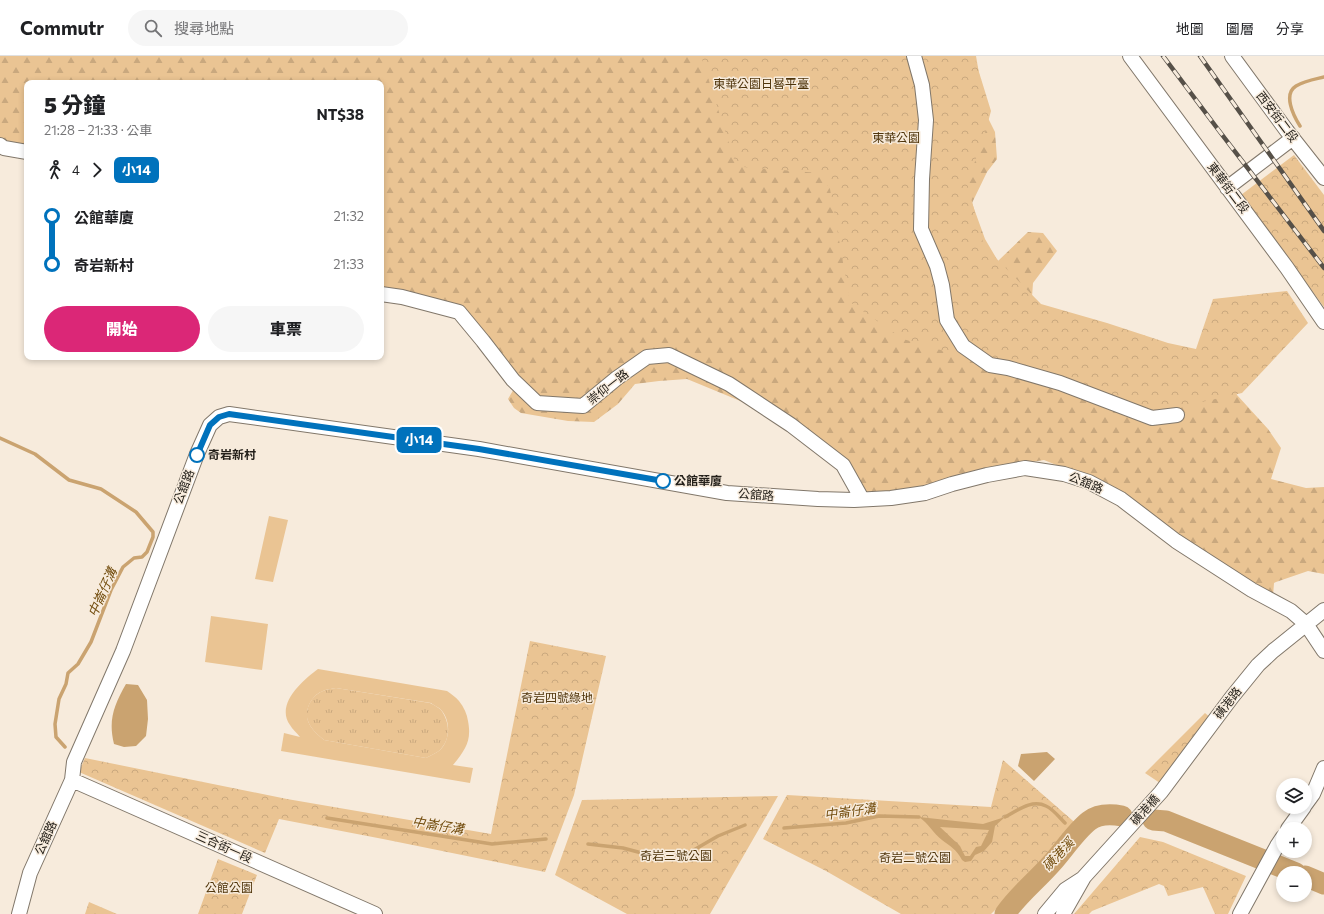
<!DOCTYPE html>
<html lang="zh-TW">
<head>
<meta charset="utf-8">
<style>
	:root { --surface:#fff; --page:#f6f6f6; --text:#202124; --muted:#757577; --line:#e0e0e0; --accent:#db2777 }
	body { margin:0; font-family:Commissioner,"Noto Sans TC",sans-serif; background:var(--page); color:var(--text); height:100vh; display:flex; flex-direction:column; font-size:15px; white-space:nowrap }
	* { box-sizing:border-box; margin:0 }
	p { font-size:13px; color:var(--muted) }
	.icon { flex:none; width:22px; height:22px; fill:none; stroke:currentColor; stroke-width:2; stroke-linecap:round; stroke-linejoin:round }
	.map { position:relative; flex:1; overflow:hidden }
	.drawer { position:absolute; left:24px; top:24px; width:360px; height:280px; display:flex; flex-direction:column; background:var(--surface); border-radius:8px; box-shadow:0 2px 6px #0003 }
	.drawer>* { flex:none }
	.badge { padding:0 8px; border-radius:6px; font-size:14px; line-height:26px }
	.buttons { position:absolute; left:1276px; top:722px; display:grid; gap:8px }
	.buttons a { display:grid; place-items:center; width:36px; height:36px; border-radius:50%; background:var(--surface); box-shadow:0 2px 6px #0003; font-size:20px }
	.map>.badge { position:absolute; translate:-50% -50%; box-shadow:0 0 0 2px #fff }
	.legs { display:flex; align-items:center; gap:6px; height:44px; padding:0 20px; font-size:13px }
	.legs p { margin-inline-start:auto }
	.head { display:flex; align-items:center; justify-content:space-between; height:68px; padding:0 20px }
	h1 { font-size:22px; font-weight:800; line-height:30px }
	.action { display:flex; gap:8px; margin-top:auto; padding:8px 20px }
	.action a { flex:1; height:46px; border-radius:24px; background:var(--accent); color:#fff; font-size:16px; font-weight:800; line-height:46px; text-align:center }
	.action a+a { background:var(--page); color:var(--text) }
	ul { padding:0 20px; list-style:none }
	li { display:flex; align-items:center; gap:14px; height:48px; font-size:15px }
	li i { display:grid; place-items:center; width:6px; height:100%; margin:0 5px; background:currentColor }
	li i::after { content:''; width:10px; height:10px; margin:-5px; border:3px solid; border-radius:50%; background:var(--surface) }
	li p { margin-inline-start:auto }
	li:first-child i { background:linear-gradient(#0000 50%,currentColor 0) }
	li:last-child i { background:linear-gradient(currentColor 50%,#0000 0) }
	header { display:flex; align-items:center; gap:24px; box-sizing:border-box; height:56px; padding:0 20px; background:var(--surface); border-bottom:1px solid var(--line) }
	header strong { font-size:19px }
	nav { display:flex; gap:22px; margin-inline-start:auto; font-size:14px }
	.search { width:280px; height:36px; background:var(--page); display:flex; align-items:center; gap:10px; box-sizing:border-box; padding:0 14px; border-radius:22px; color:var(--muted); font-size:15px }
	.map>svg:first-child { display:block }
	.grass { fill:url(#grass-tufts) }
	.forest { fill:url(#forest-firs) }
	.park { fill:url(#park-crowns) }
	.garden { fill:#eac493; fill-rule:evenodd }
	.water { fill:#caa370; fill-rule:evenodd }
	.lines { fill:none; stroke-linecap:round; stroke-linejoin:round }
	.stream { stroke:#caa370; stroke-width:3.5 }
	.river { stroke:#caa370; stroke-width:21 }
	.minor-casing { stroke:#81776a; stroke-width:16 }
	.minor { stroke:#fff; stroke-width:14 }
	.rail-casing { stroke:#565048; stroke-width:4.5 }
	.rail { stroke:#f7ebdc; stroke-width:3; stroke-dasharray:9; stroke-linecap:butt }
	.line-1-casing { stroke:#fff; stroke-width:9 }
	.line-1 { stroke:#0072bc; stroke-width:6 }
	.stop-1-dot { fill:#fff; stroke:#0072bc; stroke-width:2 }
	.labels { text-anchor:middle; stroke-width:3; stroke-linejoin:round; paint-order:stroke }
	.park-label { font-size:12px; fill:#4f340a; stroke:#f7ebdc }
	.street-label { font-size:12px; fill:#24201a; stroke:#f7ebdc }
	.stop-label { font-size:12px; font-weight:bold; fill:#24201a; stroke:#f7ebdc; text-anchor:start }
	.water-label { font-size:13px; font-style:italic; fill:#734d0e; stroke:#f7ebdc }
</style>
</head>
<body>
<header>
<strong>Commutr</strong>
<div class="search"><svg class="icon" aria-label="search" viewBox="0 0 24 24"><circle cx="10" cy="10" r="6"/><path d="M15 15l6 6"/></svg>搜尋地點</div>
<nav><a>地圖</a><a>圖層</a><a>分享</a></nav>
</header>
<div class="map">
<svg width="1324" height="858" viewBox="0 0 1324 858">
	<defs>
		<pattern id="grass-tufts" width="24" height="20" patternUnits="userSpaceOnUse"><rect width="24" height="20" fill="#eac493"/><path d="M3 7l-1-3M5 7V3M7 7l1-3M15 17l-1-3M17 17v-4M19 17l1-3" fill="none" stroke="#c9a87e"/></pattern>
		<pattern id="forest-firs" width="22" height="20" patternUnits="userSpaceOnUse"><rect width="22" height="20" fill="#eac493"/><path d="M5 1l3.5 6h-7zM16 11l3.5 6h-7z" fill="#c9a87e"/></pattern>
		<pattern id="park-crowns" width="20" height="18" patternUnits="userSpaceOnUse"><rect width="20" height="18" fill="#eac493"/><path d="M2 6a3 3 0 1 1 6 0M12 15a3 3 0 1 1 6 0" fill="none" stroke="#c9a87e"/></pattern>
	</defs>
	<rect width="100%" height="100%" fill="#f7ebdc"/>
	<path class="grass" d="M336 632 430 647C434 649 438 651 441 654 450 666 451 683 440 694 437 697 431 699 426 702L324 684C318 679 311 673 308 665 304 653 312 639 323 635 327 633 332 633 336 632Z"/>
	<path class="forest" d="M0 0H976L986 58 995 76 997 103 987 116 972 147 985 183 998 205 1028 176 1043 177 1057 195 1033 227 1031 255 1097 277 1144 279 1169 296 1228 311 1237 339 1268 373 1281 392 1271 423 1306 432 1324 431V518L1308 515 1276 526 1274 527 1273 540 1103 428 1044 404 983 414 921 433 871 439 853 434 843 412 750 349 687 323 659 325 635 328 618 348 594 366 568 365 521 357 514 352 508 343 515 331 462 261 381 239V27H27V93L0 89Z"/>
	<path class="park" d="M701 0H974L991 55 984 81 967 127 984 190 1041 248 1107 267 1168 287 1196 293 1213 243 1287 235 1308 267 1242 337 1139 360 999 308 944 295 903 283 850 246 830 133 819 117 743 111 734 103Z
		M1294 99 1324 139V251L1241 139Z
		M530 585 606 600 574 739 545 816 383 783 279 763 265 797 79 716 85 702 287 743 491 778Z
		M1205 657 1212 663 1160 727 1145 717Z
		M1003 704 1080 771 991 858H901L826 815 763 783 787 739 991 751Z
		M778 740 710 858H627L555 819 582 744Z
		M1140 781 1163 786 1246 820 1228 858H1215L1203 831 1168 840 1164 830 1159 828 1092 855 1089 858H1074Z
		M218 803 257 819 242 858H198Z
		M89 846 117 858H85Z"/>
	<path class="garden" d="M269 460 288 464 273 526 255 523Z
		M211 560 268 568 262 614 205 606Z
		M318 613 447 635C451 638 456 641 459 645 464 651 467 658 468 665 472 685 465 694 453 709L473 712 470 727 281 695 284 677 300 681C297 677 292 673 290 669 275 648 303 624 318 613ZM336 632 431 647C433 649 436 650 439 652 451 662 451 683 440 694 437 697 431 699 426 702L324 684C318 679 311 673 308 665 304 653 312 639 323 635 327 633 332 633 336 632Z"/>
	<path class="water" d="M126 628 138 629 147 644 148 663 146 680 136 690 124 691 114 688C108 664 114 649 126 628Z
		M1047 696 1055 703 1034 725 1018 710 1021 698Z
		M919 761 983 768 1005 761 995 770 992 786 984 795 975 799 971 805 965 806 962 804C957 794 950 790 942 784 933 777 929 768 919 761ZM940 771 989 774 981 790 976 791 970 800H965L960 790Z"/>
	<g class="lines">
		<path class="stream" d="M1300 70C1293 59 1283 38 1296 30 1304 25 1316 23 1324 21
			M0 382 35 398 69 424 101 433 136 456 153 476V481L147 496 142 501 134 502 123 511 111 534 91 586 78 608 68 617 66 628 59 643 55 668 56 681 65 691
			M1005 761C1018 754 1032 743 1046 750 1053 753 1060 762 1065 767
			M327 762 492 788 546 783
			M784 772 846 767 879 760 919 761
			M588 788 623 792 653 800 685 799 718 780 745 769"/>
		<path class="river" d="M1153 764 1166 765 1296 817
			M1305 820 1324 828
			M1005 858C1018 839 1035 826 1051 808 1063 795 1075 776 1089 765 1098 758 1111 758 1122 760"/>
		<defs>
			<path id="minor" d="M914 0 922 29 926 64 922 123 921 173 937 210 942 229 947 264 963 290 990 309 1008 312 1060 327 1152 362 1177 359
				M1130 0 1287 212 1324 266
				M1232 0 1287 75 1324 122
				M0 89 4 92 27 96
				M1227 132 1293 82
				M381 238 402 241 459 256 483 285 513 324 537 347 583 350 617 322 647 301 669 299 729 328 791 369 843 409 862 443
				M72 724 375 858
				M1305 749 1313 738 1324 712
				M1288 773 1304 751
				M19 858 30 817 72 724 74 706 123 595 197 398 210 369 219 361 229 358 479 393 727 437 818 443 854 444 891 442 925 437 952 428 987 419 1025 412 1064 418 1089 426 1121 443 1176 485 1252 534 1291 555 1306 568 1324 595
				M1045 858 1065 834 1082 823
				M1063 858 1084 821 1161 736 1232 641 1258 609 1273 595 1324 554
				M1240 858 1277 790 1283 781"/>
		</defs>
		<use href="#minor" class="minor-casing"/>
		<use href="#minor" class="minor"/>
		<defs>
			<path id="rail" d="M1163 0 1220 76 1324 212
				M1200 0 1324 175"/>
		</defs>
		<use href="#rail" class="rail-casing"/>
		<use href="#rail" class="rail"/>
	</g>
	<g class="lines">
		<defs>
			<path id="line-1" d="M197 399 210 369 219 361 229 358 479 393 663 425"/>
		</defs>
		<use href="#line-1" class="line-1-casing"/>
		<use href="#line-1" class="line-1"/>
	</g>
	<g class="stop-1-dot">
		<circle cx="197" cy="399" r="7"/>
		<circle cx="663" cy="425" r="7"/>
	</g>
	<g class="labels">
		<g class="park-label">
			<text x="761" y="32">東華公園日晷平臺</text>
			<text x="896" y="86">東華公園</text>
			<text x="557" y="646">奇岩四號綠地</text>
			<text x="676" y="804">奇岩三號公園</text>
			<text x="915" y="806">奇岩二號公園</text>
			<text x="229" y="836">公館公園</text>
		</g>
		<g class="street-label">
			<text transform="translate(1277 61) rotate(53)" y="4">西安街二段</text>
			<text transform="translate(1228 132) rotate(53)" y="4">東華街二段</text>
			<text transform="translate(608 331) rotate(-38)" y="4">崇仰一路</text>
			<text transform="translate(1086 427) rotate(23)" y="4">公舘路</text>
			<text transform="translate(184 431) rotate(-69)" y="4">公舘路</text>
			<text transform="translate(756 439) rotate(4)" y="4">公舘路</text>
			<text transform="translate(1228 647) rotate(-52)" y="4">磺港路</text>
			<text transform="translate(1145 754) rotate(-48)" y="4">磺港橋</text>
			<text transform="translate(46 782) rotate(-66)" y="4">公舘路</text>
			<text transform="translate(224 791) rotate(24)" y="4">三合街一段</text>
		</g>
		<g class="stop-label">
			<text x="208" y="403">奇岩新村</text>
			<text x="674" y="429">公館華廈</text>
		</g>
		<g class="water-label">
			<text transform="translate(102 536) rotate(-66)" y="5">中崙仔溝</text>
			<text transform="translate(850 755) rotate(-8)" y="5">中崙仔溝</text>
			<text transform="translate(438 769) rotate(9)" y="5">中崙仔溝</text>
			<text transform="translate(1058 798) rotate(-47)" y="5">磺港溪</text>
		</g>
	</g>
</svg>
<div class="buttons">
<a><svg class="icon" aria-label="layers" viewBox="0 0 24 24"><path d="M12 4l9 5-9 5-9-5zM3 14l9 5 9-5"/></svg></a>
<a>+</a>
<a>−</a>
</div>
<b class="badge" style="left:419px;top:384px;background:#0072bc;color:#fff">小14</b>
<section class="drawer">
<div class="head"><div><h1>5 分鐘</h1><p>21:28 – 21:33 · 公車</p></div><b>NT$38</b></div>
<div class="legs"><svg class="icon" aria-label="walk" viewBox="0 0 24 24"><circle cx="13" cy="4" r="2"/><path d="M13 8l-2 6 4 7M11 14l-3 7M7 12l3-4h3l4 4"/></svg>4<svg class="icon" aria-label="forward" viewBox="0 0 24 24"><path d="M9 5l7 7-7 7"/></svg><b class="badge" style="background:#0072bc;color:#fff">小14</b></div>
<ul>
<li><i style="color:#0072bc"></i><b>公館華廈</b><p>21:32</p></li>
<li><i style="color:#0072bc"></i><b>奇岩新村</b><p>21:33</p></li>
</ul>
<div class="action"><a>開始</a><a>車票</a></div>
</section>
</div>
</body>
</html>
